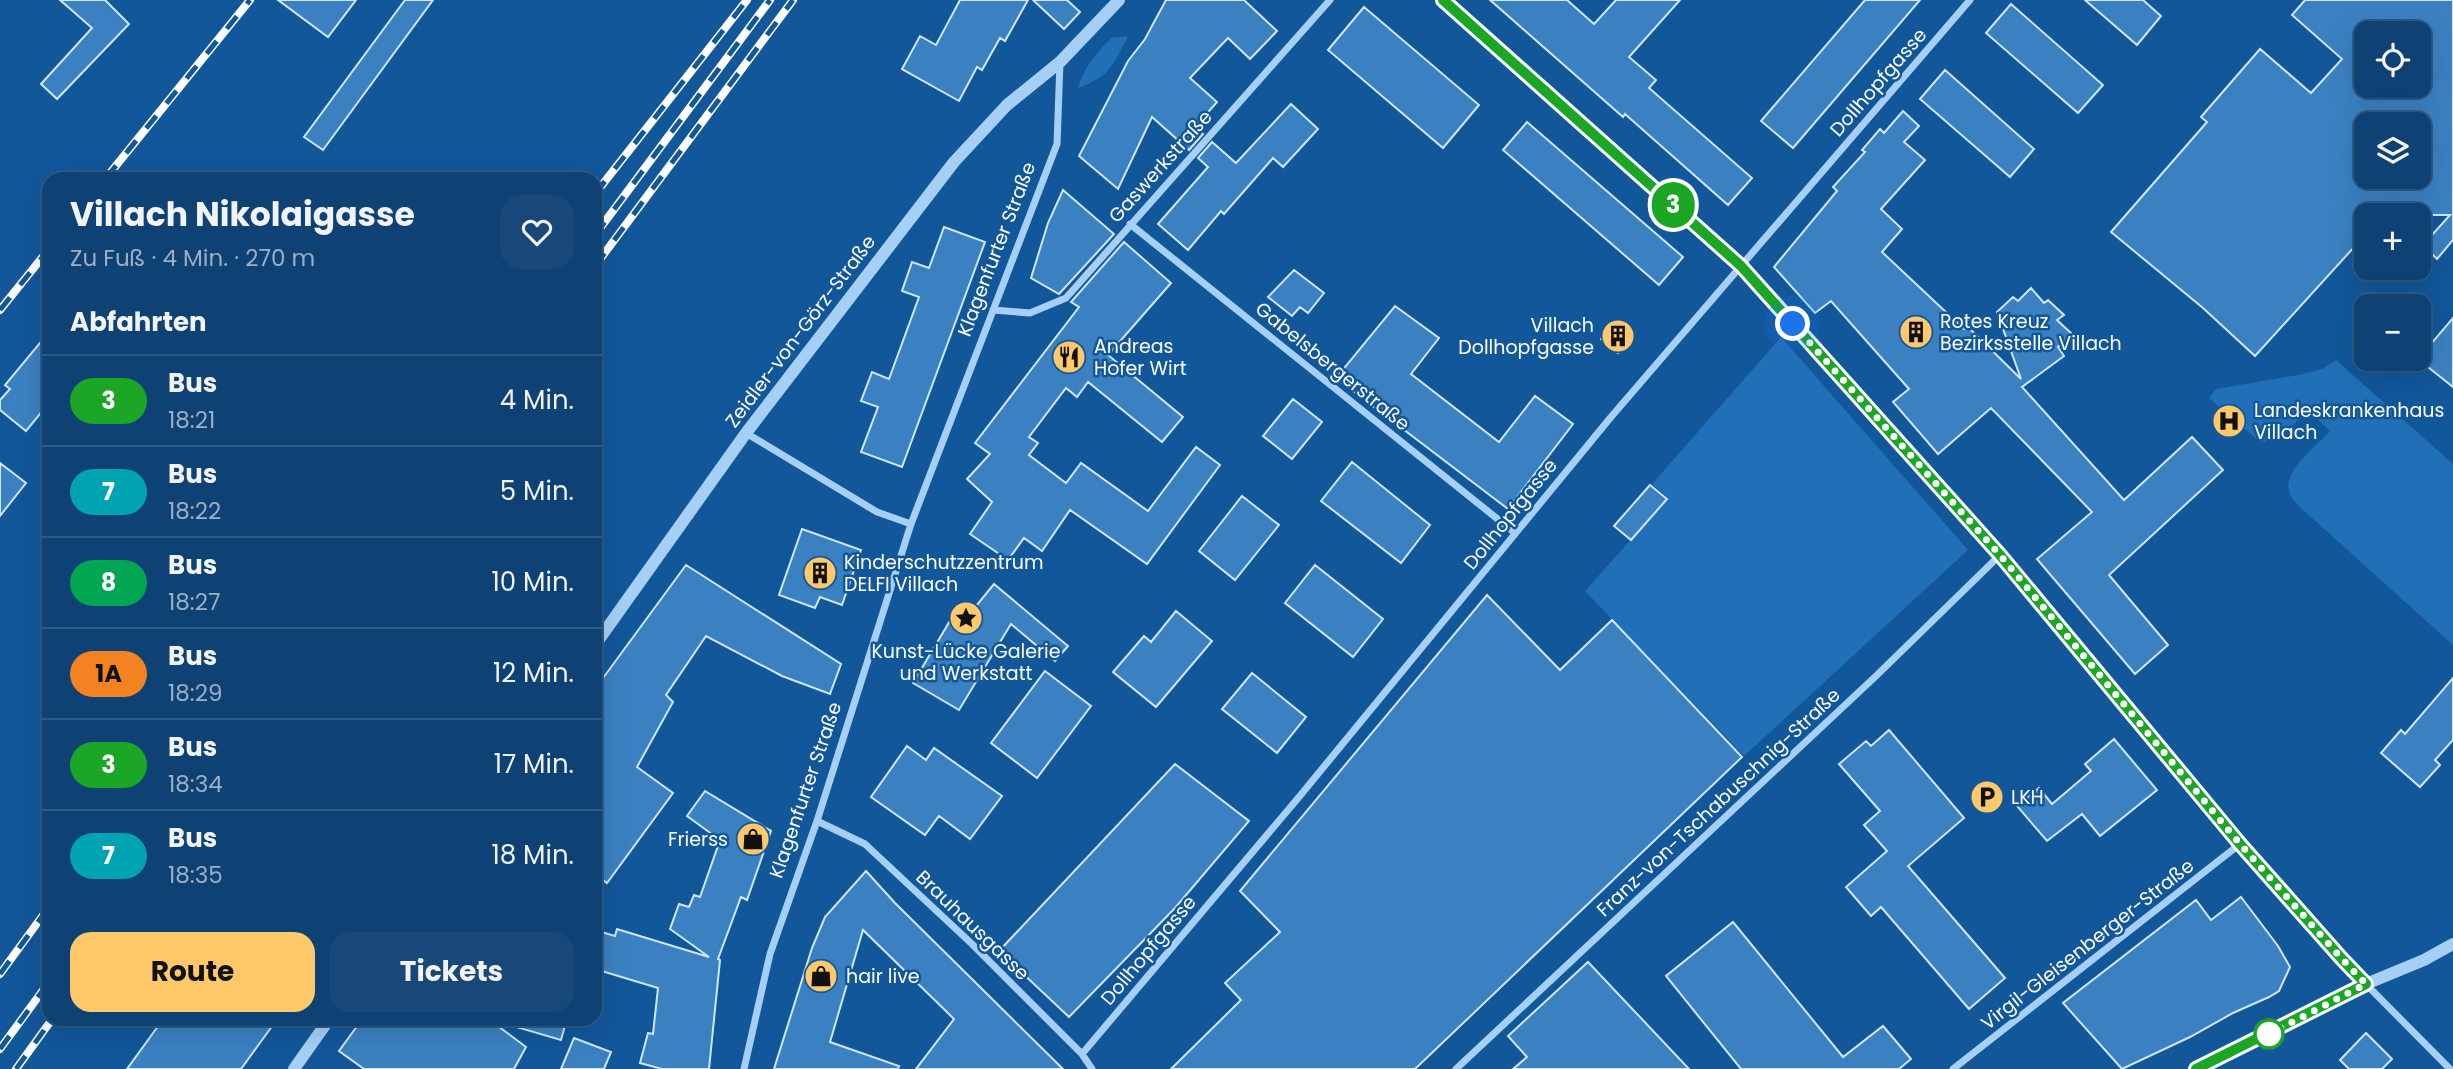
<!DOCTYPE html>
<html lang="de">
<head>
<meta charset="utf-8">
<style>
	:root { --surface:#0e4174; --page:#174879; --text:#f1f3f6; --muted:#9bafc5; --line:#2e5a86; --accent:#ffc868 }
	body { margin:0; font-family:Poppins,sans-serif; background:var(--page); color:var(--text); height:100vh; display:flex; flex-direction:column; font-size:26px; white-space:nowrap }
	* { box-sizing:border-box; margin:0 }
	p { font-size:23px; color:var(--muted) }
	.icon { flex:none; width:38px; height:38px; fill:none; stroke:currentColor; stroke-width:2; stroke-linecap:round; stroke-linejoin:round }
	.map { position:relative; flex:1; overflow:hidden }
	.details { position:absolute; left:42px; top:172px; width:560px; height:854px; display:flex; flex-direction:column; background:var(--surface); border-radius:21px; box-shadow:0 7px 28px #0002,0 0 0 2px var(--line) }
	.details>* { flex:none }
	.badge { padding:0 14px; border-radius:23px; font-size:24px; line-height:46px }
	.controls { position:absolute; left:2354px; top:21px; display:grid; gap:14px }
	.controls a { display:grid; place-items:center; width:77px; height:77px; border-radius:14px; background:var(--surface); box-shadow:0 7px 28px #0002,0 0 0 2px var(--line); font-size:35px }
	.you { position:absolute; width:35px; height:35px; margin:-18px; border:5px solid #fff; border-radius:50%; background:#1a73e8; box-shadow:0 0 0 10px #1a73e833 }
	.map>.badge { position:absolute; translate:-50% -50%; box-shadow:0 0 0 4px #fff }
	h2 { padding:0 28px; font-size:26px; line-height:63px }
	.round { display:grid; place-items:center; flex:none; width:74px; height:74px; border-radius:21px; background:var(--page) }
	.head { display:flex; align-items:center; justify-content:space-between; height:119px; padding:0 28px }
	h1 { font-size:33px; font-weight:700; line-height:52px }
	.button { display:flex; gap:14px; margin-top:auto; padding:14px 28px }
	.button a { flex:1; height:80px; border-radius:21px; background:var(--accent); color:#111; font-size:28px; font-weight:700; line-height:80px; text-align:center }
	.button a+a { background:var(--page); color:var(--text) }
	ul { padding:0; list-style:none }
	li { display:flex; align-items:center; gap:21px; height:91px; padding:0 28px; border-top:2px solid var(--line) }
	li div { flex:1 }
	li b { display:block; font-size:26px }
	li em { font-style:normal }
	li .badge { min-width:77px; font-weight:700; text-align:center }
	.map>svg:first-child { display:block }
	.green { fill:#2170b7 }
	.building { fill:#3b81c1; stroke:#cee7fd; stroke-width:2; fill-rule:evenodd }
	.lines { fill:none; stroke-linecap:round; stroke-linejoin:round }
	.minor { stroke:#a5cff4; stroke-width:7 }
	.tertiary { stroke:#a5cff4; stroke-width:12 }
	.rail-casing { stroke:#fff; stroke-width:8 }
	.rail { stroke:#12579a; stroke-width:5; stroke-dasharray:16; stroke-linecap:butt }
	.line-casing { stroke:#fff; stroke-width:16 }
	.line { stroke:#1ba626; stroke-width:10 }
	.walk { stroke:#fff; stroke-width:7; stroke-dasharray:0 12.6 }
	.stop-dot { fill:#fff; stroke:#1ba626; stroke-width:3.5 }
	.labels { text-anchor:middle; stroke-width:5; stroke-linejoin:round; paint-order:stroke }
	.street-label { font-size:19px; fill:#fff; stroke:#12579a }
	.poi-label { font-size:19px; fill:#fff; stroke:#12579a; text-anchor:start }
</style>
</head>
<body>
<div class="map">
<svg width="2453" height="1069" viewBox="0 0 2453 1069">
	<rect width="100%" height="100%" fill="#12579a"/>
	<path class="green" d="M1128 36C1112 66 1111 76 1078 88 1084 66 1096 54 1111 38Z
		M1781 337 1968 550 1744 756 1585 591 1668 498 1652 484Z
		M2336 360 2453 464V645L2302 509C2297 504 2290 497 2289 491 2283 470 2318 445 2330 431L2307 409C2295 423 2279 446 2259 441L2209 398 2216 389 2298 375 2322 369Z"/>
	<path class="building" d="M60 0H105L129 24 57 99 41 84 92 28Z
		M278 0H356L328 37Z
		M405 0H433L323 150 304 137Z
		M960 0H1028L1005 41 1000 38 982 70 977 67 959 101 902 69 920 36 936 45Z
		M1033 0H1067L1080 12 1064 29Z
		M1166 0H1244L1277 31 1250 59 1228 38 1190 78 1217 102 1195 127 1203 134 1189 150 1152 117 1118 189 1079 156 1128 61 1145 39Z
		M1490 0H1567L1594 24 1616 0H1680L1629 57 1656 80 1649 88 1752 178 1728 205 1625 114 1623 117Z
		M1865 0H1920L1793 148 1761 121Z
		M2085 0H2143L2161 16 2137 45Z
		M2305 0H2453V240L2437 259 2423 245 2450 215H2366V234L2255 356 2203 308 2111 232 2207 122 2201 117 2260 49 2311 93 2342 59 2292 15ZM2366 33H2418V86H2366ZM2366 124H2418V177H2366Z
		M2011 4 2103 85 2078 113 1986 33Z
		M1364 7 1479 105 1443 148 1328 50Z
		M1945 70 2034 149 2010 177 1920 99Z
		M1291 104 1318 129 1283 167 1273 158 1224 214 1221 211 1188 250 1158 224 1208 167 1198 158 1212 142 1236 163Z
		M1903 111 1919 126 1904 142 1925 160 1881 209 1902 229 1882 252 1964 329 1968 327 2021 379 1997 312 2013 297 2018 301 2031 288 2044 303 2048 300 2064 315 2057 320 2072 334 2058 347 2064 356 2022 387 2124 500 2192 437 2223 470 2109 575 2168 645 2135 674 2037 559 2092 512 1991 408 1938 454 1893 402 1909 389 1831 301 1815 313 1774 267 1837 191 1833 187 1865 152 1862 150 1880 129 1884 133Z
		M1527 122 1683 257 1659 285 1503 150Z
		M1063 190 1114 234 1059 294 1031 278 1048 223Z
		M944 227 985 242 902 467 861 452 878 407 861 401 872 372 889 379 919 297 902 291 912 262 929 268Z
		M1124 242 1171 283 1108 355 1183 417 1162 442 1088 382 1077 397 1066 388 1029 437 1038 443 1029 455 1066 483 1081 463 1148 511 1196 447 1220 465 1147 564 1070 510 1042 551 1024 538 1008 560 970 534 992 502 967 479 990 454 975 443 1079 307 1071 302Z
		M1294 270 1324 293 1308 313 1300 307 1292 316 1268 297Z
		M1395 306 1439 338 1411 374 1499 442 1535 396 1573 424 1508 509 1336 378Z
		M2453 318V387L2418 359Z
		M1617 320 1634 333 1618 353 1601 339Z
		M49 332V403L26 431 0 410V400L10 389 5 385Z
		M1293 399 1322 422 1292 459 1263 436Z
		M1352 462 1430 525 1401 563 1321 501Z
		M0 463 26 483 0 516Z
		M1650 485 1667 499 1631 540 1614 526Z
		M1242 496 1279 525 1235 580 1199 551Z
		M802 529 861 550 842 605 820 597 815 608 779 595Z
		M686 565 841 664 830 694 782 676 706 636 666 695 673 702 637 767 673 793 607 883 595 874V689Z
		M1315 565 1383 619 1353 657 1285 603Z
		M994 584 1068 646 1055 661 1011 624 959 710 913 683 957 609 968 616Z
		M1487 595 1560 670 1612 620 1742 757 1415 1069H1171L1241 1000 1225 983 1280 932 1240 891Z
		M1176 611 1212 641 1156 707 1113 672 1144 636 1151 642Z
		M1045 671 1091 706 1037 778 991 743Z
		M1252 673 1306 717 1277 753 1222 709Z
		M2453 678V740L2435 760 2440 765 2420 787 2381 753 2401 730 2405 734Z
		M1889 730 1964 818 1908 866 2005 978 1969 1009 1881 907 1871 916 1846 887 1887 851 1864 825 1880 811 1839 764 1866 741 1871 746Z
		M2114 739 2157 790 2100 836 2082 814 2047 841 2017 806 2039 788 2052 804 2091 771 2085 764Z
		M907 746 926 760 934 748 1002 796 970 839 939 816 925 835 871 797Z
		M1175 764 1249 821 1175 908 1069 1017 999 951Z
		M705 791 771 831 747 900 741 897 718 959 720 960 709 1069H662L640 1063 648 1033 653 1034 658 988 595 969V930L615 936 617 929 709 957 670 929 679 904 689 907 694 895 700 897 720 840 687 816Z
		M866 871 895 903 1063 1069H916L954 1019 863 930 830 1042 899 1066 898 1069H774L812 948 825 917Z
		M2241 897 2278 946 2290 967 2279 991 2269 997 2233 1013 2190 1037 2122 1069 2063 1003 2196 900 2211 920Z
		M1733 922 1843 1057 1883 1026 1911 1059 1899 1069H1741L1666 976Z
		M1588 962 1689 1069H1513L1527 1057 1508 1036Z
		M164 1018H278L241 1069H127Z
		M363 1018H487L526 1047 514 1069H364L339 1051Z
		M506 1018H567L561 1040 506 1024Z
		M2366 1033 2392 1059 2382 1069H2349L2340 1060Z
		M574 1038 611 1052 604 1069H561Z"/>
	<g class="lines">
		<path class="minor" d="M1443 0 1741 266 2000 555 2240 844 2341 959 2450 1069
			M1130 224 1515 533
			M993 310 1030 313 1066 298 1330 0
			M746 433 877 512 911 524
			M817 821 865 844 972 944 1082 1054 1092 1069
			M1082 1054 1299 797 1611 417 1970 0
			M744 1069 770 954 817 821 911 524 1057 144 1060 62
			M1456 1069 1876 676 2000 555
			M1953 1069 2240 844"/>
		<path class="tertiary" d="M595 645 746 433 954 162 1007 105 1060 62 1119 0
			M294 1069 330 1018
			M2196 1069 2366 984 2424 960 2453 944"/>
		<defs>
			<path id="rail" d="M106 178 250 0
				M595 194 747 0
				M595 235 770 0
				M595 266 793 0
				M0 310 49 249
				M0 974 49 907
				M0 1049 49 982
				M16 1069 53 1018"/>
		</defs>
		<use href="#rail" class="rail-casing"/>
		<use href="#rail" class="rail"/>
	</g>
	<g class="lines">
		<defs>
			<path id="line" d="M1443 0 1741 266 2000 555 2240 844 2342 959 2366 984 2196 1069"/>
		</defs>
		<use href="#line" class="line-casing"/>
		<use href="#line" class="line"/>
		<path class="walk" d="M1793 324 2000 555 2240 844 2342 959 2366 984 2269 1034"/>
	</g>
	<defs>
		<symbol id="building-disc" viewBox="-11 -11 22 22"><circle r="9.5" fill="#ffc868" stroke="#12579a"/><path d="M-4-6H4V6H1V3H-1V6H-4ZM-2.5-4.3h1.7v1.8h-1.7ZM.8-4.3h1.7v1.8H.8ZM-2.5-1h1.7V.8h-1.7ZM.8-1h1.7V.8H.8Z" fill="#111"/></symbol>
		<symbol id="restaurant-disc" viewBox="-11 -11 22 22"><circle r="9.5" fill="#ffc868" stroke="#12579a"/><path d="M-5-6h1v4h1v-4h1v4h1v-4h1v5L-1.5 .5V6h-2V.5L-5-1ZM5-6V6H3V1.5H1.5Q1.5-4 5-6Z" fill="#111"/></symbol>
		<symbol id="hospital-disc" viewBox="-11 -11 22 22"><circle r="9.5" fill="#ffc868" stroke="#12579a"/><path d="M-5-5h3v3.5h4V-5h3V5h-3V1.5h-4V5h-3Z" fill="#111"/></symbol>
		<symbol id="sight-disc" viewBox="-11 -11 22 22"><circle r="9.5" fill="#ffc868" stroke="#12579a"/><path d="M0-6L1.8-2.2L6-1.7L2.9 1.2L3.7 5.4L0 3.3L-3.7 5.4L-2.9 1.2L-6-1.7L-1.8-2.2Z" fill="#111"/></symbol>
		<symbol id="parking-disc" viewBox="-11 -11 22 22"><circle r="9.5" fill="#ffc868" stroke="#12579a"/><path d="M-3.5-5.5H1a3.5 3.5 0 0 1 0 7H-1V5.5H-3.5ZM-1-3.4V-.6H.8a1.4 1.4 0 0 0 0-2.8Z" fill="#111"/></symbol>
		<symbol id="shop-disc" viewBox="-11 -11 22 22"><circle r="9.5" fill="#ffc868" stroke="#12579a"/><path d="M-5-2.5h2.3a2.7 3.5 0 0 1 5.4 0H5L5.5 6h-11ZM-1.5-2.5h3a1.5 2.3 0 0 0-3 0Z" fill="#111"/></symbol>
	</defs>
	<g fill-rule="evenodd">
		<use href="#building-disc" x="1897" y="313" width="38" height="38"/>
		<use href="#building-disc" x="1599" y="317" width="38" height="38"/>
		<use href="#restaurant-disc" x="1050" y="338" width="38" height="38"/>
		<use href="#hospital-disc" x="2210" y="402" width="38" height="38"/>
		<use href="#building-disc" x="801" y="554" width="38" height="38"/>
		<use href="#sight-disc" x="947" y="599" width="38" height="38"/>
		<use href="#parking-disc" x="1968" y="778" width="38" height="38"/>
		<use href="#shop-disc" x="734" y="820" width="38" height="38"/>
		<use href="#shop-disc" x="802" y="957" width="38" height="38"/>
	</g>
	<circle class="stop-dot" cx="2269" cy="1034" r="14"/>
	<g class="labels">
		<g class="street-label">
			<text transform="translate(1878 82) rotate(-49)" y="7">Dollhopfgasse</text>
			<text transform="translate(1160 166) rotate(-48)" y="7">Gaswerkstraße</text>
			<text transform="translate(996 249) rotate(-69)" y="7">Klagenfurter Straße</text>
			<text transform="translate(800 331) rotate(-53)" y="7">Zeidler-von-Görz-Straße</text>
			<text transform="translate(1333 366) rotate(39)" y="7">Gabelsbergerstraße</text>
			<text transform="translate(1510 514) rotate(-51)" y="7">Dollhopfgasse</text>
			<text transform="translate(805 790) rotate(-71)" y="7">Klagenfurter Straße</text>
			<text transform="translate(1718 802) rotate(-43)" y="7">Franz-von-Tschabuschnig-Straße</text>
			<text transform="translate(973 925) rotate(44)" y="7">Brauhausgasse</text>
			<text transform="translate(2087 944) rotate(-38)" y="7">Virgil-Gleisenberger-Straße</text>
			<text transform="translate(1148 950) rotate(-50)" y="7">Dollhopfgasse</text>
		</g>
		<g class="poi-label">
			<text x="1940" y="328">Rotes Kreuz<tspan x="1940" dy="22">Bezirksstelle Villach</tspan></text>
			<text x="1594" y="332" text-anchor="end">Villach<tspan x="1594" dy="22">Dollhopfgasse</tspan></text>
			<text x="1094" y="353">Andreas<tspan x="1094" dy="22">Hofer Wirt</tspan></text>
			<text x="2254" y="417">Landeskrankenhaus<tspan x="2254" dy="22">Villach</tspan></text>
			<text x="844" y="569">Kinderschutzzentrum<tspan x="844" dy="22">DELFI Villach</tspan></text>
			<text x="966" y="658" text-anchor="middle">Kunst-Lücke Galerie<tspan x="966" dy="22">und Werkstatt</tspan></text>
			<text x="2011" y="804">LKH</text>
			<text x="728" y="846" text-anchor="end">Frierss</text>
			<text x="846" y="983">hair live</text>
		</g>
	</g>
</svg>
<div class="controls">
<a><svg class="icon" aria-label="locate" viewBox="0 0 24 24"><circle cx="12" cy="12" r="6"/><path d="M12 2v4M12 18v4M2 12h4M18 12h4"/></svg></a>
<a><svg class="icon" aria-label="layers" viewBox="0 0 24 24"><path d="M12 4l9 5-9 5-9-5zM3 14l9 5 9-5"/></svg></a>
<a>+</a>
<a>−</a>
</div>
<div class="you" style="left:1793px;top:324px"></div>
<b class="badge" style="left:1673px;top:205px;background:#1ba626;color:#fff">3</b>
<section class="details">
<div class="head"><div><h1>Villach Nikolaigasse</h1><p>Zu Fuß · 4 Min. · 270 m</p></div><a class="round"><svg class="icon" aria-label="heart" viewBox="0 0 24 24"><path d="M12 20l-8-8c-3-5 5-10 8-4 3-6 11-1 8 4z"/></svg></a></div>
<h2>Abfahrten</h2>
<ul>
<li><span class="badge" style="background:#1ba626;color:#fff">3</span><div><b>Bus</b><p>18:21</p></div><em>4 Min.</em></li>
<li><span class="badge" style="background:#00a3b4;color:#fff">7</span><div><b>Bus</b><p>18:22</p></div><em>5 Min.</em></li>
<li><span class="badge" style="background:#00a651;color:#fff">8</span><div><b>Bus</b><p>18:27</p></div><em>10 Min.</em></li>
<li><span class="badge" style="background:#f58220;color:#111">1A</span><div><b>Bus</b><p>18:29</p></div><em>12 Min.</em></li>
<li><span class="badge" style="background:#1ba626;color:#fff">3</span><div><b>Bus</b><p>18:34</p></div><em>17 Min.</em></li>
<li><span class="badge" style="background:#00a3b4;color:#fff">7</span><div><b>Bus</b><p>18:35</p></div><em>18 Min.</em></li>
</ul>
<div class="button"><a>Route</a><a>Tickets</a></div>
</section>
</div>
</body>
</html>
